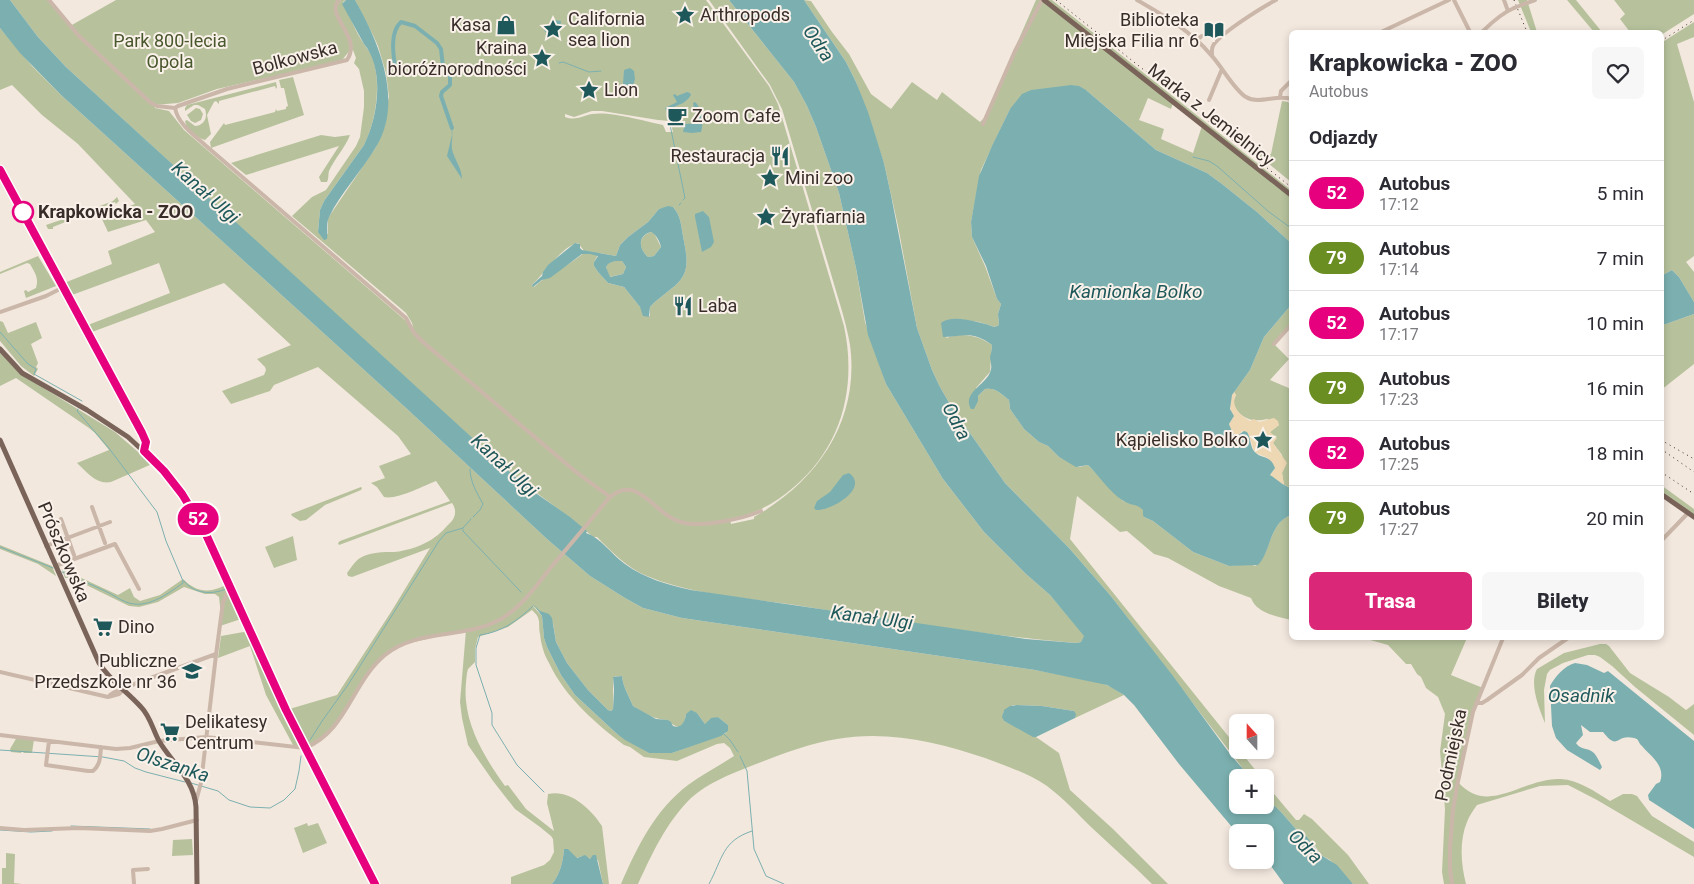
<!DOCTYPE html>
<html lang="pl">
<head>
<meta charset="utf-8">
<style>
	:root { --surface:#fff; --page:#f7f7f7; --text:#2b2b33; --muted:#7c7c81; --line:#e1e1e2; --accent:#db2777 }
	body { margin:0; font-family:Roboto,sans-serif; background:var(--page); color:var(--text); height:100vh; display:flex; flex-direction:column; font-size:19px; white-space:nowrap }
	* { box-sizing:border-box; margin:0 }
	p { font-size:16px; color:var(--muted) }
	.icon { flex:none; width:28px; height:28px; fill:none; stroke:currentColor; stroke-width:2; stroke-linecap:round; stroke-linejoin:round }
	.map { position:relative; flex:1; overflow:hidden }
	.panel { position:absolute; left:1289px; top:30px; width:375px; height:610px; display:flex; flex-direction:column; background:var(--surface); border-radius:8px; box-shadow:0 2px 8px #0003 }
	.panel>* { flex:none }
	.badge { padding:0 10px; border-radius:16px; font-size:18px; line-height:32px }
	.needle { width:32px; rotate:339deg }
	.fabs { position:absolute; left:1229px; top:714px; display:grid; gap:10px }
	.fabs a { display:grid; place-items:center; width:45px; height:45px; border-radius:8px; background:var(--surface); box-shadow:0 2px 8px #0003; font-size:25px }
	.map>.badge { position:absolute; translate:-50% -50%; box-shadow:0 0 0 2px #fff }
	h2 { padding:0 20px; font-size:19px; line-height:45px }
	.round { display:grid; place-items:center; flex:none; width:52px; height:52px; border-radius:8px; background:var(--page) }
	.overview { display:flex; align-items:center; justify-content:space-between; height:85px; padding:0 20px }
	h1 { font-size:24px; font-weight:800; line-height:38px }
	.primary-button { display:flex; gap:10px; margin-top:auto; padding:10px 20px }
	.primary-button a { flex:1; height:58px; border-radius:8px; background:var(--accent); color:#fff; font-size:20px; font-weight:800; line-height:58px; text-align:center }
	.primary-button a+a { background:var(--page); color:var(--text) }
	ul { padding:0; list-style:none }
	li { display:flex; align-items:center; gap:15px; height:65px; padding:0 20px; border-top:1px solid var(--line) }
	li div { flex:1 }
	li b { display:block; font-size:19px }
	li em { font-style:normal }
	li .badge { min-width:55px; font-weight:700; text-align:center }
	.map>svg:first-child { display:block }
	.green { fill:#b7c29d; fill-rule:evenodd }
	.sand { fill:#eed8b4 }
	.water { fill:#7cb0b0; fill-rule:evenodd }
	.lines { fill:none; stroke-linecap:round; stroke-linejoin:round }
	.stream { stroke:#7cb0b0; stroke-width:1 }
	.canal { stroke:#7cb0b0; stroke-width:4 }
	.minor { stroke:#cbb7a9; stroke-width:4 }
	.major { stroke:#7a645a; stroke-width:5 }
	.rail { stroke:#382d29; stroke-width:1; stroke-dasharray:1 4; stroke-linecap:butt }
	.minor-bridge { stroke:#cbb7a9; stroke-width:4 }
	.line-casing { stroke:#fff; stroke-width:11 }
	.line { stroke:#e6007e; stroke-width:8 }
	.stop-dot { fill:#fff; stroke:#e6007e; stroke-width:2.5 }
	.labels { text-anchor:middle; stroke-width:4; stroke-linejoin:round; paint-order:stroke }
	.poi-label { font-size:18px; fill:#382d29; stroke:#faf2ea; text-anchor:start }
	.park-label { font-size:18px; fill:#49572d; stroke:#faf2ea }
	.street-label { font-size:18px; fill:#382d29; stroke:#faf2ea }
	.stop-label { font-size:18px; font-weight:bold; fill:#382d29; stroke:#faf2ea; text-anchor:start }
	.water-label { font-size:19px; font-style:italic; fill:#1e585a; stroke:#faf2ea }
</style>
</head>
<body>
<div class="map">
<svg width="1694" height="884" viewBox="0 0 1694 884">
	<rect width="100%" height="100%" fill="#f3e8de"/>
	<path class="green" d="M10 0H49L70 26 116 0H346L343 2C350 16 355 31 364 44 367 49 370 52 372 57 382 81 376 122 364 145L324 201 320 210 318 232 328 234V218L376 147 389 97 386 73 378 46 373 35 355 0H706L769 86 778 104 844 326C857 387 842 446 794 487 774 504 756 514 730 519L731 524 754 519V517C818 481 860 420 850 345 848 333 845 322 842 311L782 109 770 85 709 0H729L794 82 807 106 816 127 839 193 856 268 865 322 886 384 943 479 984 532 1026 574 1050 595 1085 636 1081 642 1076 643C982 635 889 620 795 605 748 598 692 595 647 576 627 568 613 553 597 537H593C565 512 531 491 502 465 355 334 211 199 66 67L38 37ZM350 50H353L356 58 354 63 359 69 364 91V107L360 137 356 146 326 190 312 197 292 216 406 313 412 323 414 331 406 321 184 130 169 111 155 108 154 105 178 103 217 89 338 62 343 59ZM592 111H602L658 120 670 121 673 132H666L663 125C644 121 610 111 592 114 582 116 576 121 565 117V114L574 117ZM673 207C681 216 681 225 683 236 687 258 692 274 671 289 664 295 656 300 650 307V316L648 317 624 287 608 283 598 272 594 266V262L599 253 616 256 620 245 628 237 648 222 659 209ZM578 243 585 252C569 266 549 273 534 287L532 285C543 275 563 245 578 243Z
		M804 0 811 1 832 32 849 54 871 94 891 109 912 82 937 100 942 92 980 122 984 118 1036 0H1052L1291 190V243L1257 212 1222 184 1207 173 1156 150 1086 90 1010 109 981 170 971 222 972 237 985 266 997 299 1001 304 998 314 999 325 995 327 979 322 957 319 946 338C962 332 978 335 992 345L990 372 976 388 978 401V396L985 389C996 387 1001 394 1009 400L1010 409 1024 429 1039 442 1048 446 1059 457 1079 467 1088 465 1123 501 1140 506 1144 510V517L1153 521 1193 552 1229 566 1251 564 1255 566C1271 556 1268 523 1291 515V620C1277 616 1257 614 1251 598L1219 586 1168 558 1154 554 1127 531 1120 532 1077 496 1070 539 1261 777H1250L1247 774 1110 595 1069 548 1005 483 951 406 940 387 932 370 917 328 898 226 884 163 856 82 846 62ZM1148 98 1171 109 1173 103 1202 126 1193 153 1161 139 1164 129 1139 120Z
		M1518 0H1527L1537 32H1531Z
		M1567 0H1576L1602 32H1594Z
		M1614 0H1694V14L1661 35V32H1630L1620 19 1625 14Z
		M1694 22V37L1677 44 1694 102V256L1686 262 1694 272V302L1679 277 1672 270 1661 276V43Z
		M0 28 32 66 61 95 406 408 547 539 590 576 625 598 643 608 682 618 1035 670 1100 682 1113 688 1124 695 1075 718 1074 711 1042 706 1017 705H1013L1003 712 1004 721 1036 737 1059 753 1070 790 1113 829 1168 884H1152C1132 864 1111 846 1091 827 1077 813 1063 798 1047 786 1028 773 1006 766 985 758 939 742 886 730 837 739 807 744 779 755 751 766 729 775 709 782 691 798 666 823 653 852 638 884H621C637 847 655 810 688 785 703 774 719 766 734 756L730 748 724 743 717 744 677 761 644 757 630 747 624 745C595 723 565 697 549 663 544 655 541 644 540 634 538 623 542 619 532 610L508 627 478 637 475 649V662L468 669 467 673C466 682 465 692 466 701 469 732 487 761 505 786L508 785 526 809 554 831 547 803 548 794C570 789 591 809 602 826L609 884H603L598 860 592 858 591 859 583 856 576 858 564 849C563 862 560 874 552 884H511V877L544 865 550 860 554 852 553 839 551 836 540 827 515 809 493 781 468 745 462 718 460 702 466 630 401 645 379 660 329 733 305 748 293 745 266 695 250 646 218 658 221 636 249 631 286 710 337 695 391 612 430 548 352 577 348 576 347 573C351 568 355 561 360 558 370 552 384 552 394 552 407 551 425 545 435 537 440 534 445 528 449 524 456 518 457 510 452 503L339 545 338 543 340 541 450 501 436 481C423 486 397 500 384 497L377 487 371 483 385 478 379 466 411 454 398 436 318 367 274 385 270 391 231 404 222 391 264 375 266 370 265 367 257 359 291 345 224 283 92 332 88 325 170 293 159 263 72 295 71 292 69 293 64 283 112 264 108 251 155 232 146 220 108 232 101 217 135 204 78 144 42 115 12 85 0 90ZM532 605 553 623 556 642 567 663 588 690 608 710 611 711 613 709V677L622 676C623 687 629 696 633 706 644 713 655 720 668 720 678 731 684 728 686 714L697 713 705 724H707L709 720 718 717 728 725 726 733 672 753H649L616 733 575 695 561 675 547 647 544 638 542 616Z
		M293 77 304 115 211 148 210 142 224 123 225 125 275 112 276 109 277 111 286 109V107L288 106 284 88H281L279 80Z
		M276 82 277 87 276 89 275 86 219 101V104L216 101 214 102 207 115 211 134 205 140C197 138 186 129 185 121L187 120 195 126C204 125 208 118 205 109L198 105H194L185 111V108L187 105Z
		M1282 101 1288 102 1291 104V182L1257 154H1271Z
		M196 108 200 109 203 114 201 120 195 123 191 121 187 115Z
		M321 135 335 137 350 135C345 148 335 158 329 171 328 175 329 178 327 182H321L319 177 339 146 246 175 231 163Z
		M117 197 119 201 116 204 115 202 53 227V229H48L46 225 84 212 113 201Z
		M651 232 654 233 661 247 654 256 648 257C638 249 638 236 651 232Z
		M38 256 56 286 26 298 24 291 26 290 28 292 36 288C39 278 35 273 30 264L27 263 0 274V272Z
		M622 261 626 267 623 274 609 277 606 267C609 260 616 261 622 261Z
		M1291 305V325L1274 344 1289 359 1270 380 1291 389V488L1284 485 1282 473 1284 467 1282 455 1273 443 1270 432 1279 425 1267 419C1252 423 1238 418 1233 402L1236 395 1234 392 1250 370 1264 337Z
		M1694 314V364L1661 390V325L1666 324Z
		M0 321 3 322 8 333 36 322 42 338 31 344 38 363 36 367 38 369 34 376 21 366 0 341Z
		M0 352 19 373 115 432 152 464 111 482C96 485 87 472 77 463L109 450 95 433 89 428 16 378 0 386Z
		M1661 485 1694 509V517L1661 494Z
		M361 487 362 488 361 490 325 505 306 520 300 521 292 516 291 514Z
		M293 536 297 560 274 568 265 547Z
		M0 545 52 566 56 576 38 564 0 549Z
		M62 569 118 595 130 588 134 597 140 601 160 595 183 579C198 594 212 593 229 583L244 618 220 626 221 615 219 597 215 594H205L184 587 158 602 139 607 129 606 72 578H65Z
		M1363 638H1467L1451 675 1483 688 1475 707 1458 782C1489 817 1523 777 1561 779 1578 780 1596 792 1610 801L1623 794H1632L1637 796 1652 816 1694 842V857L1597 800 1568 785 1540 786 1477 805C1473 811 1469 816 1467 822 1459 841 1461 865 1466 884H1444L1442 872 1445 809 1440 751 1445 714 1438 697 1426 688 1421 677 1417 674 1411 664H1406L1388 645Z
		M1600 644H1606L1609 646 1630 673 1669 697 1686 710 1694 704V735L1635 687 1612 666 1600 657 1595 655H1588L1563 663 1550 670 1547 674 1544 690 1545 723C1539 708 1529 684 1537 669L1564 653Z
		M17 737 34 739 32 753H24L22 751 21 753 11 752 10 749Z
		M1265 783 1296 820H1299L1304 814 1312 819 1348 855 1369 884H1353L1330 860 1321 855 1315 846 1302 836 1281 812 1267 800 1265 797Z
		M307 823 308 826 318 823 327 843 303 853 294 828Z
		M192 839 193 855 172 856 173 840Z
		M6 853 15 854 14 883 22 884H2V868H6Z"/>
	<path class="sand" d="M1234 392 1236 395C1230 406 1240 415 1250 421L1254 419 1259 422 1274 418 1278 421 1279 425 1270 432 1277 438 1273 443 1287 463 1282 473 1284 485C1279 483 1275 479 1270 475L1273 471 1268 458 1256 453 1253 449 1251 441 1242 431 1239 435 1234 436 1231 432 1229 424 1233 418C1230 408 1228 400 1234 392Z"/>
	<path class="water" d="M0 0H10L38 37 66 67 501 464 527 487 570 517 587 531 586 533C601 538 611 554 625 564 644 578 668 585 691 590L1026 639 1076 643 1081 642 1084 636 1050 595 1026 574 984 532 943 479 886 384 868 335 856 268 839 193 816 127 807 106 794 82 729 0H804L846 62 856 82 868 112 884 163 891 195 917 328 932 370 940 387 951 406 1005 483 1069 548 1110 595 1173 676 1230 754 1250 777 1238 778V805H1265V797L1281 812 1302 836H1306L1321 855 1337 865 1353 884H1284L1271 866 1264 860H1265V832L1237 833 1179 764 1134 705 1124 695 1107 685 1035 670 682 618 643 608 625 598 590 576 547 539 406 408 61 95 20 53 0 28Z
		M346 0H355C379 42 404 101 376 147 362 171 341 192 329 217 326 223 328 232 327 239L324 240 318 232 320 210 324 201 364 145C378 117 385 70 364 44L342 4Z
		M554 20 561 21 558 37 547 34 544 30 550 27Z
		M630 68 634 71 635 79 632 89 630 90 623 84 624 70Z
		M1071 85 1079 86 1086 90 1156 150 1207 173 1222 184 1257 212 1291 243V305L1264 337 1250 370 1232 395 1230 409 1234 416 1229 424 1233 434 1237 436 1244 431 1247 432C1251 438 1250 446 1254 451 1261 460 1269 453 1275 468L1270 475C1278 480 1282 485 1291 488V515C1269 523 1271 552 1258 565L1229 566 1193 552 1153 521 1144 517 1143 515V510C1136 503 1130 506 1122 500 1109 491 1100 477 1088 465L1076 467 1059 457 1048 446 1039 442 1024 429 1010 409 1009 400C1001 394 996 387 985 389L978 396V401L974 409H971C961 392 989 384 991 369 992 365 990 360 990 357 991 353 992 349 992 345 971 330 965 337 943 337L941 323C952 313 983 323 995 327L999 325 998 314 1001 304 997 299 986 266 972 237 971 222 979 176 992 146 1010 109 1022 94 1031 90Z
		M687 92 690 93 691 95C684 106 678 103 670 110H666L665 108 677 102 673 95 675 94 677 96Z
		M695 102C702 108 704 123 701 132L692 133 683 132 685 124 697 123 693 103Z
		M451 125C454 133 451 140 452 149 454 159 462 168 462 179L447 156 452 135Z
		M668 206 673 207C681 216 681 225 683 236 687 258 692 274 671 289 664 295 656 300 650 307L649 317 643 316 640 307 624 287 608 283 598 272 594 266V262L598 256 590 254H582L550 278 542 280 533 287 532 285 542 276 543 272 548 265 575 243 580 244V248L582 250 616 256 620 245 628 237 648 222 659 209ZM651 232C656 234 660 242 661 247L654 256 648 257C638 249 638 235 651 232ZM622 261 626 267 623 274 610 277 606 267C609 261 616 261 622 261Z
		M703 211 709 217 714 242 711 247 702 252 695 217V214Z
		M1672 270 1679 277 1694 302V314L1666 324 1661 325V276Z
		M849 473C870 488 831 511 816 510L814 508 817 501 830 492 843 475Z
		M533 604 540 611 549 614 552 618 556 642 567 663 588 690 608 710 611 711 613 709 614 690 613 677 622 676C623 687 629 696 633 706L656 719 668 720 671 722 673 726C682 729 685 721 686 714L691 710 697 713 705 724 711 718 718 717 728 725V731L721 736 672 753H649L625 740 616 733 575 695 561 675 547 647 544 638 542 616Z
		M1575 663 1587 665 1604 673 1608 671 1694 741V829L1649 800 1648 795 1656 784 1660 782C1666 765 1650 756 1641 745 1638 742 1639 739 1634 738 1615 733 1619 752 1603 732H1590L1581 725 1583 735 1576 743C1581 751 1588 747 1594 753 1597 756 1600 763 1602 767L1600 770 1567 750 1556 738 1552 726 1550 686C1555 677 1564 666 1575 663Z
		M1017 705 1042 706 1074 711 1076 714 1075 718 1036 737H1033L1004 721 1002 717 1004 710 1010 706Z
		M564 849H568L577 858 585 855 590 859 593 855H596L603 884H552C560 874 563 862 564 849Z"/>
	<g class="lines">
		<path class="stream" d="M559 63 563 62 589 72 601 71
			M668 115 685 198 683 200
			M1193 157 1209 161 1217 166 1269 212 1291 228
			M679 205 681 203
			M0 332 28 364 36 369 34 374 82 401
			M470 469C470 482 477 493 483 504L480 510 473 517
			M463 529V531L521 592
			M0 547 53 568
			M62 572C76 579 91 584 105 591 112 594 118 599 126 602 146 610 166 595 183 583V581L166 541 157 512 108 447 77 411 78 409
			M184 581C194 594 212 595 226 589
			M533 606C517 621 502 632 480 635L476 648V665L492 713V725L517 765 544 792
			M724 734 730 740 738 752
			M310 740C325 714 345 692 360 666L439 541 446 533 463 528 471 519
			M0 750 103 757 124 761 135 768 146 772 185 782
			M740 756 747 771 754 849 766 876 784 884
			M191 783 218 791 229 800 250 807 270 808 284 800 295 789 299 771 301 756
			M71 826 150 829
			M0 830 31 832 52 831
			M709 884C723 858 722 841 752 831"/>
		<path class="canal" d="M395 66C393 53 390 32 401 22L415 26 437 43 441 49 443 67 450 76V85L442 92 441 96 452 128"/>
		<path class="minor" d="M49 0 79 36 151 103 157 106 175 108
			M339 0C324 16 363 36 347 60L227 89 178 106 175 108C178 124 194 135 205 145L406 318 414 333 424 343 576 472 610 497
			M1137 0C1163 15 1191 31 1211 55 1221 65 1234 90 1246 97 1259 105 1277 94 1291 99
			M1454 0 1470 32
			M1504 0 1508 11
			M1524 4 1535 0
			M1381 32 1449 0
			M1482 32C1491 23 1502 13 1514 8
			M1196 40 1202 36 1225 33
			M1212 55C1212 51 1211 48 1214 44 1224 31 1261 8 1276 0
			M1280 97 1281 91 1291 81
			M1209 100 1222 69
			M983 124 1015 51 1042 0
			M0 170 142 433 146 442 144 451
			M0 312 46 296 64 287
			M1274 344 1291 325
			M92 507 105 543
			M61 519 74 555
			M1661 541 1688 513
			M46 546 110 522
			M55 566 115 544 139 589
			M0 672 108 697 119 694 123 690
			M110 695 118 690 216 654
			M1476 703H1482L1487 700 1522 675 1539 658 1568 638
			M0 735 116 749 130 748 159 741 206 737 305 748C347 731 352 682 385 655 415 630 459 638 493 623 519 612 535 587 552 566 571 544 590 521 608 499 637 471 654 515 681 522 700 528 742 519 761 511
			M49 741 46 765 88 771H93C101 764 100 756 101 747
			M196 801 201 783 216 655 223 602 227 594 232 591
			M0 828 24 830 79 828 150 831 162 829 197 820
			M134 884 133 870 148 869
			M1452 884 1450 869V847L1453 810 1457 786 1473 712 1503 638"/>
		<path class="major" d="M1044 0 1291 195
			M0 349 22 373 87 410 128 437 153 460 182 494 204 530 286 710 375 884
			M0 440 99 663C110 681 127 691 141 707 150 716 153 730 159 741 172 763 194 779 196 807L197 884
			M1661 494 1694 517"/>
		<path class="rail" d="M1056 0 1291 187
			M1514 0 1527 32
			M1661 41 1694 20
			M1661 440 1694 459
			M1661 449 1694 472
			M1661 472 1694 494"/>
		<path class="minor-bridge" d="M1514 8 1524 4"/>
	</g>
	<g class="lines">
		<defs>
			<path id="line" d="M0 170 142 433 146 442 144 451 164 471 182 494 204 530 286 710 375 884"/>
		</defs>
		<use href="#line" class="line-casing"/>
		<use href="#line" class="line"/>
	</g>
	<defs>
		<symbol id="sight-bare" viewBox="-9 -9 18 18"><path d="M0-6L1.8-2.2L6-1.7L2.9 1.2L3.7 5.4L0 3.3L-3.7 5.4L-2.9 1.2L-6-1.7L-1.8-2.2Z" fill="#1e585a" stroke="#faf2ea" stroke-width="2.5" paint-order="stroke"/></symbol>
		<symbol id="shop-bare" viewBox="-9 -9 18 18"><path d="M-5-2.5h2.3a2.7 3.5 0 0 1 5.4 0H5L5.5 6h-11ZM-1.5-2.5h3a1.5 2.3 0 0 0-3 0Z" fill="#1e585a" stroke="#faf2ea" stroke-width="2.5" paint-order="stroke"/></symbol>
		<symbol id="library-bare" viewBox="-9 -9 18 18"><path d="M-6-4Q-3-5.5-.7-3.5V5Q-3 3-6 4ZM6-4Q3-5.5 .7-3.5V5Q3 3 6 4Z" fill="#1e585a" stroke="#faf2ea" stroke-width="2.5" paint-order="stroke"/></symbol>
		<symbol id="cafe-bare" viewBox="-9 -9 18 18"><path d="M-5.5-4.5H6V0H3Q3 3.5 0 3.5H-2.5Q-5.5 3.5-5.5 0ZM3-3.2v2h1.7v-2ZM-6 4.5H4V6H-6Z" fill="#1e585a" stroke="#faf2ea" stroke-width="2.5" paint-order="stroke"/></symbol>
		<symbol id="restaurant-bare" viewBox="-9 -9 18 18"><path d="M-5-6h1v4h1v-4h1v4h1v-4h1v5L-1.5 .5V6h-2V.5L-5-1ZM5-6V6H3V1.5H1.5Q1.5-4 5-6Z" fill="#1e585a" stroke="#faf2ea" stroke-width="2.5" paint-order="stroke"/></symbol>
		<symbol id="supermarket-bare" viewBox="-9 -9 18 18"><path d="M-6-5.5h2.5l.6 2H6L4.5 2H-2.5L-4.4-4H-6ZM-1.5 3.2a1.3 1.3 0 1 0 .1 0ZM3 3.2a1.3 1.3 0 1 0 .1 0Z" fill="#1e585a" stroke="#faf2ea" stroke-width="2.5" paint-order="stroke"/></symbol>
		<symbol id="school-bare" viewBox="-9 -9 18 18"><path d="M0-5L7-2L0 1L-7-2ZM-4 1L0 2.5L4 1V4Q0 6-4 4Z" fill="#1e585a" stroke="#faf2ea" stroke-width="2.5" paint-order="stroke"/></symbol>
	</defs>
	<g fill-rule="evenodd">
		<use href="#sight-bare" x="671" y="1" width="28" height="28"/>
		<use href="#shop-bare" x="492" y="11" width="28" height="28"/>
		<use href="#sight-bare" x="539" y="15" width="28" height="28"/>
		<use href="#library-bare" x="1200" y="16" width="28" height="28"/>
		<use href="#sight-bare" x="528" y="44" width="28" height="28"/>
		<use href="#sight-bare" x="575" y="76" width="28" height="28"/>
		<use href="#cafe-bare" x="663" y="102" width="28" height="28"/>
		<use href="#restaurant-bare" x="766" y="142" width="28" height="28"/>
		<use href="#sight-bare" x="756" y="164" width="28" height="28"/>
		<use href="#sight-bare" x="752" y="203" width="28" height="28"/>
		<use href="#restaurant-bare" x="669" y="292" width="28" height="28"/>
		<use href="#sight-bare" x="1249" y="426" width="28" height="28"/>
		<use href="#supermarket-bare" x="89" y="613" width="28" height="28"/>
		<use href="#school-bare" x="178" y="657" width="28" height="28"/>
		<use href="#supermarket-bare" x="156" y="718" width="28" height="28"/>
	</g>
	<circle class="stop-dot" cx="23" cy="212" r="10"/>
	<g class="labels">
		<g class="poi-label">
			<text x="700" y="21">Arthropods</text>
			<text x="568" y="25">California<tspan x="568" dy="21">sea lion</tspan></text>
			<text x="1199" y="26" text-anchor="end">Biblioteka<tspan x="1199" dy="21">Miejska Filia nr 6</tspan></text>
			<text x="491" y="31" text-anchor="end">Kasa</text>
			<text x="527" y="54" text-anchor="end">Kraina<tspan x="527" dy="21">bioróżnorodności</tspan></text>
			<text x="604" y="96">Lion</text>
			<text x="692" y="122">Zoom Cafe</text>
			<text x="765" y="162" text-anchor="end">Restauracja</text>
			<text x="785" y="184">Mini zoo</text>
			<text x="781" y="223">Żyrafiarnia</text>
			<text x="698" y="312">Laba</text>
			<text x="1248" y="446" text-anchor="end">Kąpielisko Bolko</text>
			<text x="118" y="633">Dino</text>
			<text x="177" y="667" text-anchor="end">Publiczne<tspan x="177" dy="21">Przedszkole nr 36</tspan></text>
			<text x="185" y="728">Delikatesy<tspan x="185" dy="21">Centrum</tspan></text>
		</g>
		<g class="park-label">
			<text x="170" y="47">Park 800-lecia<tspan x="170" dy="21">Opola</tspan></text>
		</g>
		<g class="street-label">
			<text transform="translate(295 58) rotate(-15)" y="6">Bolkowska</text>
			<text transform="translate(1211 115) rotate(38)" y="6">Marka z Jemielnicy</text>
			<text transform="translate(64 552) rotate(67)" y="6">Prószkowska</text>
			<text transform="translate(1451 755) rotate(-78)" y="6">Podmiejska</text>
		</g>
		<g class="stop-label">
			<text x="38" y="218">Krapkowicka - ZOO</text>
		</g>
		<g class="water-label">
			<text transform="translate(819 43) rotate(56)" y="7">Odra</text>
			<text transform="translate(206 192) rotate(42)" y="7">Kanał Ulgi</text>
			<text x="1136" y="298">Kamionka Bolko</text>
			<text transform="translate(957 421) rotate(62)" y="7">Odra</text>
			<text transform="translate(505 465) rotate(43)" y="7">Kanał Ulgi</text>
			<text transform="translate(872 617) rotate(8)" y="7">Kanał Ulgi</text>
			<text x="1581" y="702">Osadnik</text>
			<text transform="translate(173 764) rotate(18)" y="7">Olszanka</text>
			<text transform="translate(1306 846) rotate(45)" y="7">Odra</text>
		</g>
	</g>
</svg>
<div class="fabs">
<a><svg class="needle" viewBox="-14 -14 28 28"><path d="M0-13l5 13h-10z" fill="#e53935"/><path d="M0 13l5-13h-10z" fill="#7c7c81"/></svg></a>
<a>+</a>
<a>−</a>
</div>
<b class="badge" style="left:198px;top:519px;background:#e6007e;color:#fff">52</b>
<section class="panel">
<div class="overview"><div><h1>Krapkowicka - ZOO</h1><p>Autobus</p></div><a class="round"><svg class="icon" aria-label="heart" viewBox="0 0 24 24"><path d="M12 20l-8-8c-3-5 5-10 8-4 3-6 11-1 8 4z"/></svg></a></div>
<h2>Odjazdy</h2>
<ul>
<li><span class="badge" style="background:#e6007e;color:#fff">52</span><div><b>Autobus</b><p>17:12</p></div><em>5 min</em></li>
<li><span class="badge" style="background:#6b8e23;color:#fff">79</span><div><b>Autobus</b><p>17:14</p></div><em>7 min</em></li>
<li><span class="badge" style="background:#e6007e;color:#fff">52</span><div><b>Autobus</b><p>17:17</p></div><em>10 min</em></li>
<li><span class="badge" style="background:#6b8e23;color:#fff">79</span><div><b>Autobus</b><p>17:23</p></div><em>16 min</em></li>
<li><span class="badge" style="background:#e6007e;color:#fff">52</span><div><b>Autobus</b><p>17:25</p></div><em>18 min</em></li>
<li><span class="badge" style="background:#6b8e23;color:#fff">79</span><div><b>Autobus</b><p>17:27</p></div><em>20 min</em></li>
</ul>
<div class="primary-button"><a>Trasa</a><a>Bilety</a></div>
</section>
</div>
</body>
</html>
